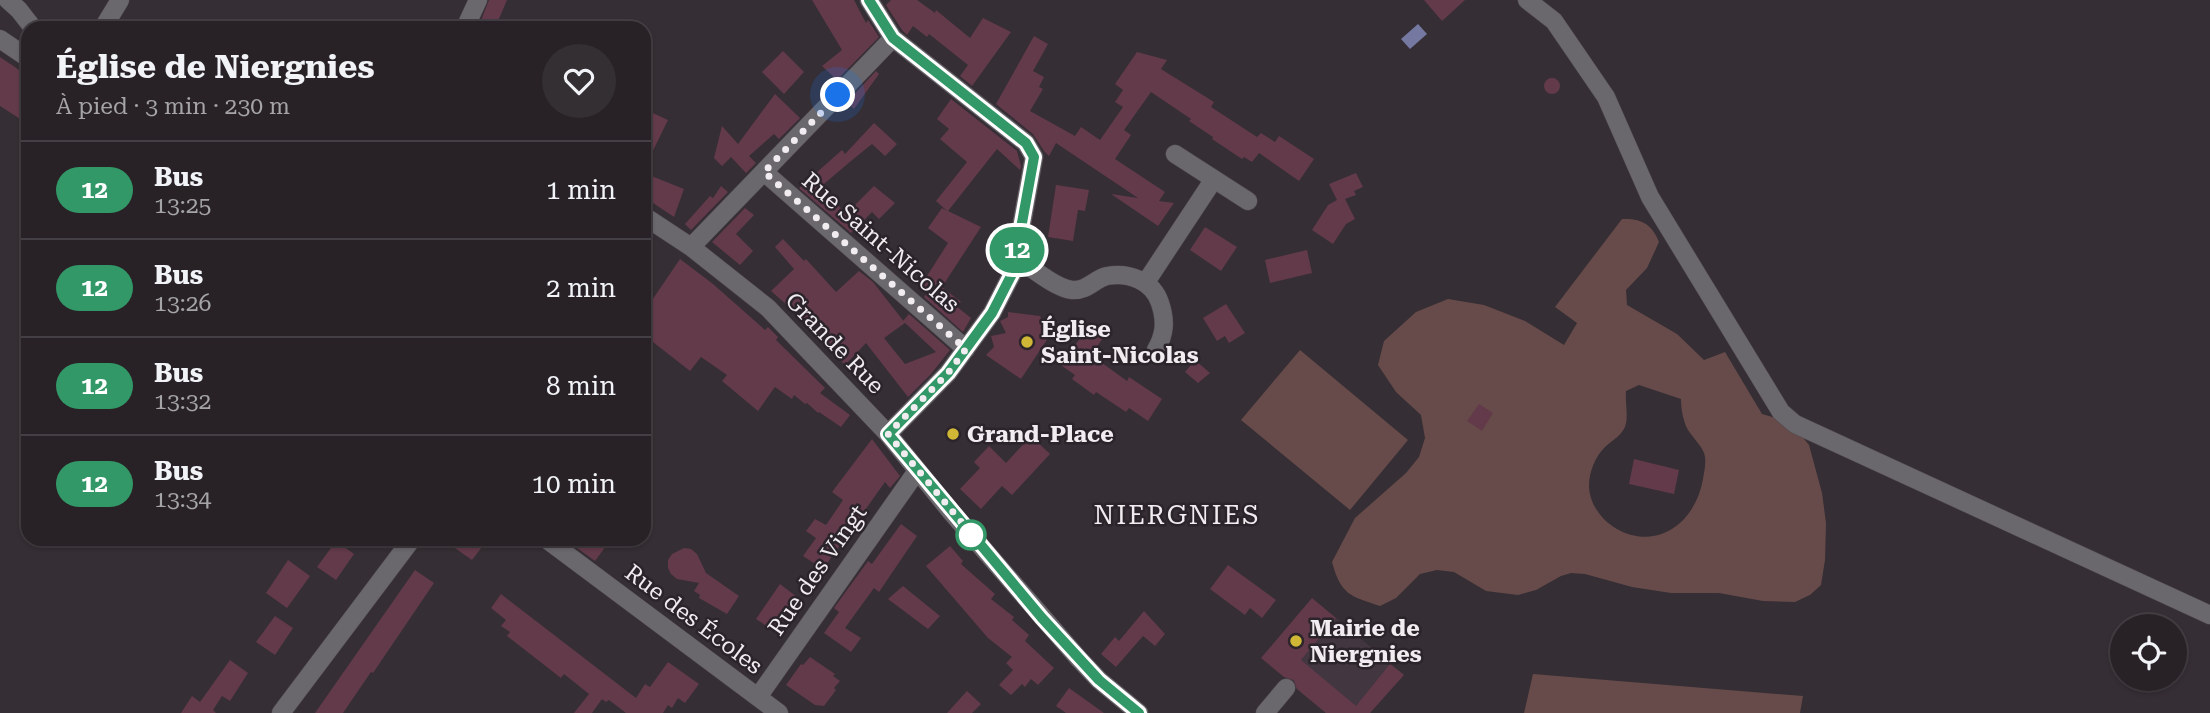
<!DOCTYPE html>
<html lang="fr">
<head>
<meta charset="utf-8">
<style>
	:root { --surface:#282227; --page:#342f33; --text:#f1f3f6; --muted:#a5a4a7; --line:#443f44 }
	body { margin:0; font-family:"Roboto Serif",serif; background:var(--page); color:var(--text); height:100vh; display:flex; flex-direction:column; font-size:26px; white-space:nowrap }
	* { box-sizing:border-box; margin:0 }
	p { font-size:23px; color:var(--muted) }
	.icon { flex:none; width:38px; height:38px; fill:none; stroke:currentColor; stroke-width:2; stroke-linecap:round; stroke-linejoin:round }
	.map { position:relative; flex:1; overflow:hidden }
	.drawer { position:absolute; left:21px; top:21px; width:630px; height:525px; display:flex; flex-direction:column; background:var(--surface); border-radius:21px; box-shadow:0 2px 5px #0004,0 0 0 2px var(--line) }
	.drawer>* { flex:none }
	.badge { padding:0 14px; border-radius:23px; font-size:24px; line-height:46px }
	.controls { position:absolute; left:2110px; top:614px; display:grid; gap:14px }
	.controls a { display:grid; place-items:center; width:77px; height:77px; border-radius:50%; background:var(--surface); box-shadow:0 2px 5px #0004,0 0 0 2px var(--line); font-size:35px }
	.you { position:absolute; width:35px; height:35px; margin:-18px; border:5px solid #fff; border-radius:50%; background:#1a73e8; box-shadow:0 0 0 10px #1a73e833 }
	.map>.badge { position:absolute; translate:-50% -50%; box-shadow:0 0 0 4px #fff }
	.round { display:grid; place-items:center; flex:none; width:74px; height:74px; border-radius:37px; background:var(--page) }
	.summary { display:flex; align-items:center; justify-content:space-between; height:119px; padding:0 35px }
	h1 { font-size:33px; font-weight:700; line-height:52px }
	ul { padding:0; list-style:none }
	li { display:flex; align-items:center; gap:21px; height:98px; padding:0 35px; border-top:2px solid var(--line) }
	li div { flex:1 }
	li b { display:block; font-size:26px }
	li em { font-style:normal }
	li .badge { min-width:77px; font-weight:700; text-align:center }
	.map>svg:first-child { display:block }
	.built { fill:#423640 }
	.green { fill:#674b4a; fill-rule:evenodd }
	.water { fill:#7579a2 }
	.building { fill:#633a4a }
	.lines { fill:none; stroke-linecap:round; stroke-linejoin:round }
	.minor-casing { stroke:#534c52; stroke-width:19 }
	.minor { stroke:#6a686c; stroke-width:18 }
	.line-casing { stroke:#fff; stroke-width:16 }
	.line { stroke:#339867; stroke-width:10 }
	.walk { stroke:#f1ecf0; stroke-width:7; stroke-dasharray:0 12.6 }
	.poi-dot { fill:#d1b736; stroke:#2b242a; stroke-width:2.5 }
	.stop-dot { fill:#fff; stroke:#339867; stroke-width:3.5 }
	.labels { text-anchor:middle; stroke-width:5; stroke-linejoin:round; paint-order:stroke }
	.street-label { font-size:23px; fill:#f1ecf0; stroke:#2b242a }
	.poi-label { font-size:23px; font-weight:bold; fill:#f1ecf0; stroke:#2b242a; text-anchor:start }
	.quarter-label { font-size:26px; letter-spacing:2px; fill:#f1ecf0; stroke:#2b242a }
</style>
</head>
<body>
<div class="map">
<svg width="2210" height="713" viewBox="0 0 2210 713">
	<rect width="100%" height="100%" fill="#352e34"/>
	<path class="built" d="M1336 618 1403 674 1370 713H1326L1285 679Z"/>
	<path class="green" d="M1622 219C1641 218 1652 224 1659 242L1647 268 1626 290 1627 305 1677 334 1704 360 1725 352 1762 414 1779 419 1801 435 1809 445 1822 493 1826 523 1825 560 1821 585 1810 595 1795 602 1763 601 1719 593H1671L1632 587 1585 574 1571 573 1561 576 1536 590 1518 595 1486 591 1454 572 1437 570 1420 574 1396 598 1380 606C1350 596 1341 595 1332 562L1355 518 1406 473 1419 457 1425 438 1421 415 1396 392 1378 365 1384 341 1416 312 1448 299 1484 305 1525 321 1564 345 1577 323 1555 307ZM1639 385 1681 399C1681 409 1683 421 1688 430 1693 438 1704 448 1705 457 1706 464 1704 473 1703 479 1699 502 1686 524 1664 533 1631 547 1590 520 1589 486 1589 472 1595 457 1605 447 1612 440 1624 435 1626 423 1628 415 1625 401 1626 391Z
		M1300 350 1408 440 1350 510 1241 420Z
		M1533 674 1803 696 1800 713H1524Z"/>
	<path class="water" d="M1418 24 1427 34 1410 49 1401 39Z"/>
	<path class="building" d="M489 0H507L495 28H478Z
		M812 0H854L866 23 868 20 879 37 837 80 822 66 842 50Z
		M891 0H917L935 13 936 10 970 38 983 18 1011 32 972 86 960 76 968 65 929 34 927 37 913 26 907 35 902 30 886 5Z
		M1424 0H1465L1442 21Z
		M1034 36 1048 44 1033 71 1044 77 1039 87 1043 89 1030 111 1075 136 1081 127 1100 140 1123 107 1115 102 1123 90 1115 84 1137 52 1167 60 1161 69 1214 102 1211 107 1257 137 1261 133 1275 142 1279 136 1314 159 1299 181 1259 153 1252 162 1244 157 1242 159 1212 139 1213 137 1189 121 1191 119 1151 92 1124 130 1131 135 1115 159 1165 192 1159 201 1174 203 1158 226 1111 194 1138 198 1056 143 1049 156 1044 151 1033 134 996 104Z
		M783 51 804 72 784 94 762 72Z
		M0 57 28 76V124L0 106Z
		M876 71 879 74 854 109 847 102Z
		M1544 86a8 8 0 1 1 16 0a8 8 0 1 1-16 0Z
		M775 94 800 118 779 139 774 134 749 156 756 163 746 173 731 157 722 166 714 158 722 126 738 144Z
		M951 99 1017 151 1021 166 1020 170 997 149 948 211 981 227 942 287 961 302 956 306 971 318 963 332 924 297 928 292 920 287 948 243 928 228 942 208 947 211 936 201 967 162 940 139 949 129 937 119Z
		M644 109 668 120 644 169Z
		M874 123 897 144 885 156 872 144 851 161 848 158 851 161 818 189 847 213 874 186 895 203 879 219 872 212 851 233 799 188 842 150 845 154Z
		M644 173 684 189 674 217 644 197Z
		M1356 173 1363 187 1354 191 1356 195 1345 199 1355 219 1346 224 1333 244 1312 230 1328 205 1337 200 1329 184Z
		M1056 185 1089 190 1085 211 1078 210 1073 241 1048 237Z
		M721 186 728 192 691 230 685 224 710 196 713 198Z
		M745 208 754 215 736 234 753 251 740 265 712 242Z
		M1205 227 1237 247 1221 271 1190 250Z
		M783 239 804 261 806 259 836 292 859 271 873 282 905 323 884 338 905 364 936 352 903 321 909 314 950 350 931 374 908 397 866 343 845 365 805 321 771 291 794 269 775 247Z
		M1307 250 1312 273 1270 283 1265 260Z
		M680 259 713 284 765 330 768 327 778 337 776 340 825 388 820 393 850 415 841 427 819 412 818 413 807 403 805 404 794 395 792 399 775 387 758 411 722 381 727 375 701 357 690 371 644 335V312Z
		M1226 304 1245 333 1229 343 1225 336 1217 341 1203 318Z
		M1008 312 1040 316 1050 335 1021 379 986 355 994 347 991 336 1006 333 1000 321 1008 317Z
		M1088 327 1103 338 1091 355 1127 381 1129 377 1162 399 1148 421 1129 408 1126 412 1096 392 1094 395 1072 379 1075 375 1061 365Z
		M1195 360 1210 373 1198 383 1185 372Z
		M1479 404 1493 413 1482 431 1467 421Z
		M1031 436 1050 454 1012 495 1002 486 981 509 960 489 980 468 974 462 989 446 1006 463Z
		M872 439 900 476 890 488 885 482 823 569 803 556 816 538 806 531 815 519 826 525 843 500 832 492Z
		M1634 459 1679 470 1674 494 1629 484Z
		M901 524 917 536 879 592 874 588 845 628 861 638 851 652 824 633 839 612 834 608 868 561 872 564Z
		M442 539H488L472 560Z
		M584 539H611L595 561 577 548Z
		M336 541 354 554 336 580 317 567Z
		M950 546 963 561 961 564 995 594 991 599 1014 617 1012 620 1029 635 1025 641 1054 668 1038 685 1031 679 1025 687 1022 684 1011 695 999 685 1013 670 1006 663 1012 657 988 638 926 566Z
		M684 548 691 549 697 554 706 573 739 596 727 614 699 598 700 595 694 591 699 583 677 579 671 574 668 568V560L672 554Z
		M288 560 310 576 287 608 266 593Z
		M1228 565 1276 600 1262 618 1250 608 1245 615 1210 589Z
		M415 570 434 583 373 673 371 672 343 713H315Z
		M780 584 797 597 774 631 756 619Z
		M903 586 940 616 928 629 888 599Z
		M501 594 636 698 645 684 650 687 668 662 699 684 685 703 678 698 672 708 668 705 663 713H626L609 700 606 702 602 699 592 713H574L589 694 564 674 561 678 507 636 510 632 501 626 506 620 491 608Z
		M1312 598 1336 618 1301 660 1356 706 1390 664 1404 675 1370 713H1326L1297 689 1294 680 1284 677 1261 658Z
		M1144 611 1165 634 1155 646 1143 636 1116 667 1101 654 1115 637 1119 641Z
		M275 616 293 628 275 655 256 642Z
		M810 657 835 674 833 676 840 681 834 688 836 690 824 706 815 705 786 685 801 664 803 665Z
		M230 660 248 673 230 701 222 696 213 710 216 713H181L192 696 200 702Z
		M1069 688 1104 713H1066L1056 706Z
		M967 691 981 704 972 713H947Z"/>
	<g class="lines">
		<defs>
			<path id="minor" d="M8 0 19 10 33 28
				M869 0 893 38 1026 143 1034 157 1013 272 992 313 948 373 888 434
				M1527 0 1554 21 1606 97 1650 197 1781 412 1795 424 2210 615
				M103 28 120 0
				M465 28 478 0
				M0 39 28 58
				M1175 154 1248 201
				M764 172 966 349
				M644 216 691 247 768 308 888 434 952 513 1079 659 1099 680 1139 713
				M691 247 893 38
				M1015 257C1031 267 1055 288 1072 290 1088 291 1094 279 1107 276 1129 272 1153 281 1160 303 1166 321 1165 334 1156 350
				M1146 282 1214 179
				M546 539 779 713
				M758 697 917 471
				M281 713 412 539
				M1265 713 1286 688"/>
		</defs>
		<use href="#minor" class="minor-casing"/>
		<use href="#minor" class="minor"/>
	</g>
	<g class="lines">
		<defs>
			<path id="line" d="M869 0 893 38 1026 143 1034 157 1013 272 992 313 948 373 888 434 1042 618 1099 680 1139 713"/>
		</defs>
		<use href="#line" class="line-casing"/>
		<use href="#line" class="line"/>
		<path class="walk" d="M838 95 764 172 966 349 948 373 888 434 973 536 971 535"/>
	</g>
	<g class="poi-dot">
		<circle cx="1027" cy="342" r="7"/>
		<circle cx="953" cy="434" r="7"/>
		<circle cx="1296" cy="641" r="7"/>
	</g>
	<circle class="stop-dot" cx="971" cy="535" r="14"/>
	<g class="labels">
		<g class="street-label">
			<text transform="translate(881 242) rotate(41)" y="8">Rue Saint-Nicolas</text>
			<text transform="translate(835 343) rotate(46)" y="8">Grande Rue</text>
			<text transform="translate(817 570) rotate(-55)" y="8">Rue des Vingt</text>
			<text transform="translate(694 619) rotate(37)" y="8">Rue des Écoles</text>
		</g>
		<g class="poi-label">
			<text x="1041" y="337">Église<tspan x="1041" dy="26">Saint-Nicolas</tspan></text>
			<text x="967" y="442">Grand-Place</text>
			<text x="1310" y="636">Mairie de<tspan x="1310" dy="26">Niergnies</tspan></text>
		</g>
		<g class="quarter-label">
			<text x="1177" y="524">NIERGNIES</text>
		</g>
	</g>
</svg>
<div class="controls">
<a><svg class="icon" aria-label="locate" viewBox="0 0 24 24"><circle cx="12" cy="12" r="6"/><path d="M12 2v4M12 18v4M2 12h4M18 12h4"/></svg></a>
</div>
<div class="you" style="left:838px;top:95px"></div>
<b class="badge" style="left:1017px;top:250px;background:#339867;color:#fff">12</b>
<section class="drawer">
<div class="summary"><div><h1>Église de Niergnies</h1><p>À pied · 3 min · 230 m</p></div><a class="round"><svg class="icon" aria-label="heart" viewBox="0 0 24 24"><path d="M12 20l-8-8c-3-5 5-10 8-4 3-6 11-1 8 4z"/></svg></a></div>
<ul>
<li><span class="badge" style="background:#339867;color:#fff">12</span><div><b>Bus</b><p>13:25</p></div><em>1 min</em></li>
<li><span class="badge" style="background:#339867;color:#fff">12</span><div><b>Bus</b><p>13:26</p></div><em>2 min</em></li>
<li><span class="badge" style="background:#339867;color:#fff">12</span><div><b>Bus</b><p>13:32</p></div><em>8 min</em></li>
<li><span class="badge" style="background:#339867;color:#fff">12</span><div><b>Bus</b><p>13:34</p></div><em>10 min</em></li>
</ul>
</section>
</div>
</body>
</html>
